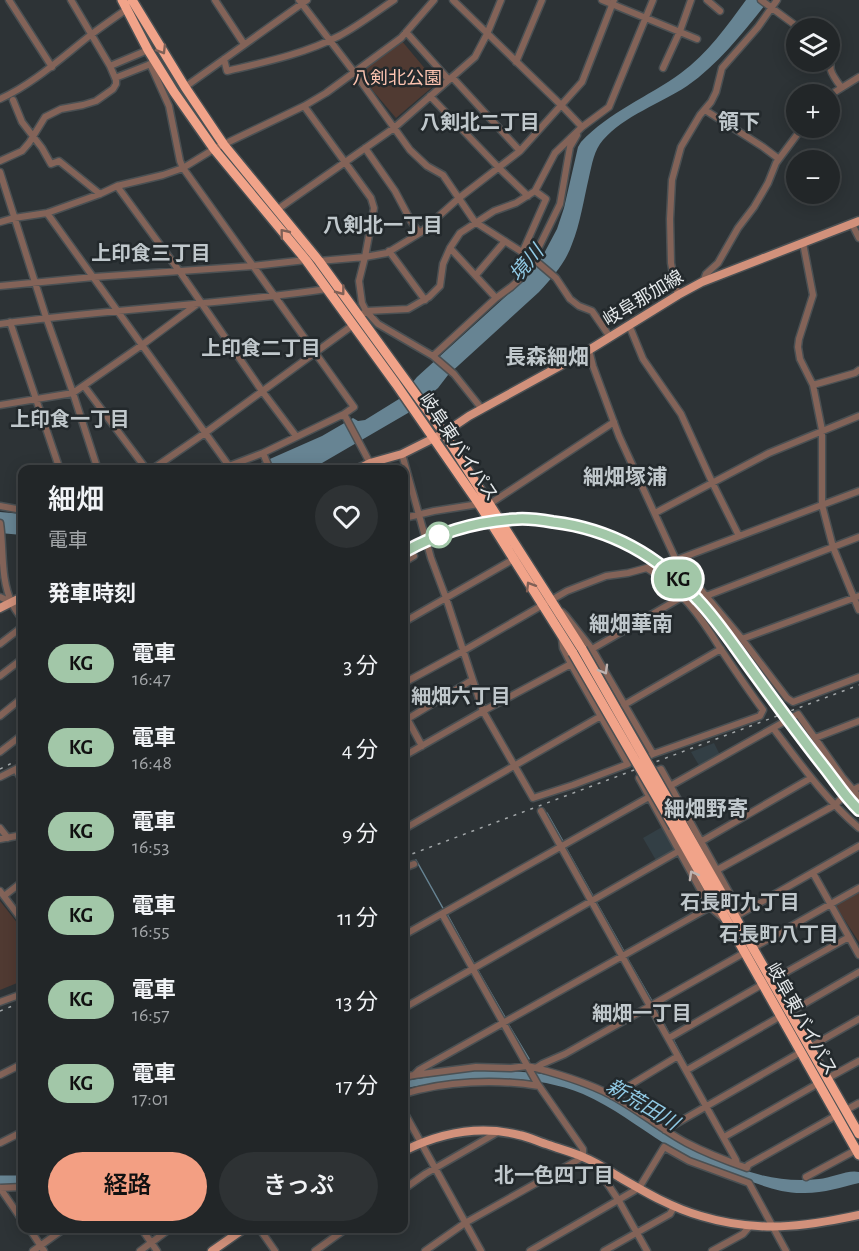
<!DOCTYPE html>
<html lang="ja">
<head>
<meta charset="utf-8">
<style>
	:root { --surface:#222628; --page:#2e3234; --text:#f1f3f6; --muted:#a2a5a8; --line:#3f4345; --accent:#f39f83 }
	body { margin:0; font-family:"Alegreya Sans","Noto Sans JP",sans-serif; background:var(--page); color:var(--text); height:100vh; display:flex; flex-direction:column; font-size:22px; white-space:nowrap }
	* { box-sizing:border-box; margin:0 }
	p { font-size:20px; color:var(--muted) }
	.icon { flex:none; width:33px; height:33px; fill:none; stroke:currentColor; stroke-width:2; stroke-linecap:round; stroke-linejoin:round }
	.map { position:relative; flex:1; overflow:hidden }
	.panel { position:absolute; left:18px; top:465px; width:390px; height:768px; display:flex; flex-direction:column; background:var(--surface); border-radius:12px; box-shadow:0 3px 15px #0003,0 0 0 2px var(--line) }
	.panel>* { flex:none }
	.badge { padding:0 12px; border-radius:20px; font-size:21px; line-height:39px }
	.buttons { position:absolute; left:786px; top:18px; display:grid; gap:12px }
	.buttons a { display:grid; place-items:center; width:54px; height:54px; border-radius:50%; background:var(--surface); box-shadow:0 3px 15px #0003,0 0 0 2px var(--line); font-size:30px }
	.map>.badge { position:absolute; translate:-50% -50%; box-shadow:0 0 0 3px #fff }
	h2 { padding:0 30px; font-size:22px; line-height:54px }
	.round { display:grid; place-items:center; flex:none; width:63px; height:63px; border-radius:32px; background:var(--page) }
	.head { display:flex; align-items:center; justify-content:space-between; height:102px; padding:0 30px }
	h1 { font-size:28px; font-weight:600; line-height:45px }
	.action { display:flex; gap:12px; margin-top:auto; padding:12px 30px }
	.action a { flex:1; height:69px; border-radius:36px; background:var(--accent); color:#111; font-size:24px; font-weight:600; line-height:69px; text-align:center }
	.action a+a { background:var(--page); color:var(--text) }
	ul { padding:0; list-style:none }
	li { display:flex; align-items:center; gap:18px; height:84px; padding:0 30px }
	li div { flex:1 }
	li b { display:block; font-size:22px }
	li em { font-style:normal }
	li .badge { min-width:66px; font-weight:700; text-align:center }
	.map>svg:first-child { display:block }
	.built { fill:#333f45 }
	.green { fill:#503a32 }
	.water { fill:#678493 }
	.lines { fill:none; stroke-linecap:round; stroke-linejoin:round }
	.stream { stroke:#678493; stroke-width:1.5 }
	.river { stroke:#678493; stroke-width:9 }
	.minor-casing { stroke:#4a5053; stroke-width:9 }
	.major-casing { stroke:#4a5053; stroke-width:11 }
	.highway-casing { stroke:#4a5053; stroke-width:12 }
	.minor { stroke:#836358; stroke-width:6 }
	.major { stroke:#d2917b; stroke-width:8 }
	.highway { stroke:#f1a389; stroke-width:9 }
	.rail { stroke:#a2a7a9; stroke-width:1.5; stroke-dasharray:3 6; stroke-linecap:butt }
	.highway-bridge-casing { stroke:#4a5053; stroke-width:12; stroke-linecap:butt }
	.highway-bridge { stroke:#f1a389; stroke-width:9 }
	.oneway { stroke:#806056 }
	.oneway2 { stroke:#beb3b0 }
	.line-casing { stroke:#fff; stroke-width:14 }
	.line { stroke:#a2c7a8; stroke-width:9 }
	.stop-dot { fill:#fff; stroke:#a2c7a8; stroke-width:3 }
	.labels { text-anchor:middle; stroke-width:5; stroke-linejoin:round; paint-order:stroke }
	.park-label { font-size:18px; fill:#fdc4b1; stroke:#23292c }
	.street-label { font-size:18px; fill:#e5e9eb; stroke:#23292c }
	.neighbourhood-label { font-size:20px; font-weight:bold; fill:#c0c8cc; stroke:#23292c }
	.water-label { font-size:20px; font-style:italic; fill:#91cae5; stroke:#23292c }
	.quarter-label { font-size:21px; font-weight:bold; fill:#c0c8cc; stroke:#23292c }
</style>
</head>
<body>
<div class="map">
<svg width="859" height="1251" viewBox="0 0 859 1251">
	<rect width="100%" height="100%" fill="#2d3336"/>
	<path class="built" d="M714 743 720 755 700 767 691 752Z
		M662 827 676 851 657 862 643 838Z"/>
	<path class="green" d="M401 40 437 83 396 118 357 72Z
		M859 892V942L835 905Z
		M0 901 22 929V981L0 990Z"/>
	<path class="water" d="M746 0H769C744 31 720 63 687 86 661 103 624 116 603 140 594 150 592 164 589 177 584 198 580 225 572 244 566 262 552 278 539 292L448 375 438 388 408 413 322 463 304 469 245 470 322 436 353 418 358 421 365 420 399 399 417 377 525 279 541 259 557 229 564 208 578 147 581 142C609 112 648 97 681 73 707 54 727 26 746 0Z
		M0 512 22 514V535L0 533Z
		M475 1070C511 1071 545 1071 579 1083 613 1096 642 1120 673 1138 700 1155 730 1167 761 1175 780 1180 800 1181 819 1179 831 1178 849 1169 859 1172V1183C842 1187 824 1193 805 1193 784 1194 763 1186 744 1179 716 1169 690 1159 665 1144 638 1127 613 1107 583 1094 536 1075 484 1076 435 1084 424 1085 414 1086 404 1089V1081Z"/>
	<g class="lines">
		<path class="stream" d="M547 813 564 843
			M566 848 593 896
			M416 860 444 910
			M595 900 625 953
			M447 914 475 965
			M627 958 653 1003
			M477 969 506 1019
			M655 1007 670 1035
			M508 1024 529 1059
			M673 1039 687 1066"/>
		<path class="river" d="M0 1180H22"/>
		<defs>
			<path id="minor" d="M9 0 52 67
				M215 0 244 44
				M299 0 354 72 410 150 427 166 443 175 475 222 536 261 556 278 570 299 579 306 592 311 610 337
				M453 0 561 105 582 127
				M602 0 697 39
				M707 0 720 11
				M761 0 799 28
				M406 32 449 80
				M830 47 832 50C829 70 829 71 841 87
				M224 59 227 71C265 62 304 54 339 36 358 26 376 12 394 0
				M516 62 542 0
				M110 66 148 50
				M663 68 680 31 691 0
				M452 77 520 151
				M185 87 307 0
				M830 95 859 77
				M430 96 499 168 528 196
				M0 99C33 84 60 59 88 37 101 27 114 18 127 9
				M13 100 22 122 42 148 51 164 59 161 100 194
				M304 106 371 198 374 208 365 257 359 281 362 303 366 311 378 324 433 356 454 374 482 409
				M705 110 763 147 779 159
				M365 148 395 191 412 223 420 233
				M0 161 22 151 29 143 45 117 61 109 83 105 96 101 113 89 116 84V80L110 66 71 0
				M0 172 46 317 73 393 98 470
				M117 186 180 272 262 391 296 436
				M278 209 394 128 475 57 487 34 501 0
				M47 213 229 466 263 453 344 414 354 407 183 168 180 161 169 106 151 66 150 64 148 65 115 78
				M0 222 14 218 47 213 100 194 117 186 163 175 183 168 214 149 304 106 326 93 401 38 434 0
				M852 224 859 238
				M803 243 813 295 799 339 798 347 800 359 813 385 822 430V505L833 547 859 610
				M450 248 496 298
				M389 251 425 300
				M522 253 546 199 535 191
				M319 261 365 257 387 253 420 233 459 198 520 151 582 82 614 0
				M476 275 505 241
				M703 282 706 274 718 263 738 228 754 207 768 183 776 163 802 128
				M0 286 94 277 253 266 306 260
				M678 295 674 279 671 263 670 219 672 180 681 147 700 115 711 102 716 92 722 68 758 27 777 0
				M360 316 366 311 408 309 429 297 440 286 443 264 450 248 460 233 494 211 516 203 535 191 555 153 582 127 609 107 653 0
				M10 322 60 470
				M0 324C109 309 219 305 327 289
				M629 325 643 359 681 414 712 482 739 536
				M589 350 593 366 619 436 676 560 742 639 787 698 793 702 859 677
				M433 356 496 298 511 287 521 278 533 259 560 204 570 147 577 135
				M813 385 855 373 859 370
				M84 386 147 470
				M0 405 73 393 142 345 196 305
				M344 414 370 463
				M263 453 270 470
				M402 454 431 558 446 598 483 711 533 798 573 785 628 764
				M151 470 205 433 353 325
				M220 470 229 466
				M488 505 614 422
				M0 506 22 510
				M655 513 769 453 859 416
				M404 518 434 511 479 504
				M0 523C4 549 0 579 12 603 14 609 19 614 22 619
				M404 562 414 556
				M648 569C680 588 701 617 720 648 734 669 748 690 763 710L760 716 653 754
				M706 596 859 537
				M0 597 11 602
				M562 612 566 616 592 649 653 754 642 759
				M404 622 514 559
				M562 639 563 648 571 664 628 764 629 763
				M742 639 859 596
				M0 644 22 627
				M592 649 682 597
				M0 676 22 659
				M404 683 463 651 567 591 606 576 628 573 676 560 859 491
				M624 705 721 649
				M404 713 422 746
				M0 716 22 698
				M404 721 472 680
				M773 728 798 714 843 778 859 797
				M815 738 859 721
				M0 752 22 735
				M404 756 483 711 571 664
				M16 770 22 780
				M0 777 22 766
				M670 786 773 728C799 762 825 799 859 828
				M541 811 736 1160 737 1164
				M0 828 8 838
				M404 829 601 716
				M0 839 22 835
				M702 841 811 778
				M404 868 414 864
				M717 870 835 805 847 793 859 787
				M813 873 859 955
				M0 891 22 920
				M4 896 22 882
				M735 917 859 846
				M724 919 710 907 639 778 661 769 736 905 735 915
				M404 935 649 797
				M772 980 849 937
				M0 1002 22 994
				M404 1008 679 851
				M790 1012 859 972
				M669 1038 763 984
				M810 1047 859 1019
				M536 1068C562 1075 586 1082 609 1094 637 1108 660 1129 687 1143 706 1153 727 1161 747 1168L748 1165 837 1115
				M687 1070 781 1016
				M0 1075 22 1064
				M414 1075 476 1067 511 1068 527 1066 536 1068 542 1064 565 1054 859 888
				M404 1077 414 1075 419 1070 710 907
				M828 1078 859 1061
				M404 1094C445 1081 496 1079 539 1086
				M612 1096 678 1056
				M846 1110 859 1103
				M404 1112 481 1251
				M665 1130 801 1052
				M724 1137 819 1083
				M0 1143 22 1132
				M602 1167 601 1174 619 1201 647 1251
				M806 1177 856 1150
				M0 1188 22 1220
				M0 1188 22 1187
				M404 1189 425 1174 498 1132
				M29 1228 44 1251
				M141 1228 157 1251
				M259 1228 275 1251
				M33 1251 65 1228
				M140 1251 171 1228
				M315 1251 347 1228
				M425 1251 465 1223 583 1157V1149L537 1083 442 914
				M530 1251 639 1188 664 1147 689 1161 749 1183 786 1251
				M604 1251 670 1214 674 1207
				M712 1251 743 1234 750 1226"/>
			<path id="major" d="M356 470 370 463 402 454 444 433 469 416 589 350 678 295 702 282 859 221
				M0 608 22 597
				M404 1151C440 1133 479 1125 519 1135 529 1137 539 1142 549 1145 560 1149 572 1152 583 1157 596 1162 608 1170 619 1177 645 1192 672 1208 701 1216 757 1233 804 1227 859 1215
				M212 1251 245 1228"/>
			<path id="highway" d="M122 0 148 50 174 92 214 149 306 260 396 384 479 504 573 653
				M132 0 185 87 224 145 319 261 444 433 582 649
				M681 822 859 1134
				M674 827 859 1155"/>
		</defs>
		<use href="#minor" class="minor-casing"/>
		<use href="#major" class="major-casing"/>
		<use href="#highway" class="highway-casing"/>
		<use href="#minor" class="minor"/>
		<use href="#major" class="major"/>
		<use href="#highway" class="highway"/>
		<path class="rail" d="M404 555C418 547 433 539 449 534 511 513 589 521 644 557 663 570 679 586 695 603L835 788 859 815
			M0 769 22 758
			M404 857 859 685
			M0 1011 22 1002"/>
		<defs>
			<path id="highway-bridge" d="M582 649 681 822
				M573 653 674 827"/>
		</defs>
		<use href="#highway-bridge" class="highway-bridge-casing"/>
		<use href="#highway-bridge" class="highway-bridge"/>
	</g>
	<defs><path id="oneway-chevron" d="M-2-3.5L2.5 0L-2 3.5" fill="none" stroke-width="1.6" stroke-linecap="round" stroke-linejoin="round" transform="scale(1.5)"/></defs>
	<g class="oneway">
		<use href="#oneway-chevron" transform="translate(162 50) rotate(59)"/>
		<use href="#oneway-chevron" transform="translate(284 233) rotate(-129)"/>
		<use href="#oneway-chevron" transform="translate(341 291) rotate(53)"/>
		<use href="#oneway-chevron" transform="translate(530 586) rotate(-121)"/>
	</g>
	<g class="oneway2">
		<use href="#oneway-chevron" transform="translate(604 670) rotate(60)"/>
		<use href="#oneway-chevron" transform="translate(693 875) rotate(-119)"/>
	</g>
	<g class="lines">
		<defs>
			<path id="line" d="M404 552C438 533 477 521 517 519 529 518 541 520 553 522 611 529 660 557 698 600 718 621 734 646 751 669 775 702 799 735 825 768 836 782 846 798 859 810"/>
		</defs>
		<use href="#line" class="line-casing"/>
		<use href="#line" class="line"/>
	</g>
	<circle class="stop-dot" cx="439" cy="535" r="12"/>
	<g class="labels">
		<g class="park-label">
			<text x="397" y="84">八剣北公園</text>
		</g>
		<g class="street-label">
			<text transform="translate(643 298) rotate(-31)" y="6">岐阜那加線</text>
			<text transform="translate(459 447) rotate(56)" y="6">岐阜東バイパス</text>
			<text transform="translate(802 1019) rotate(61)" y="6">岐阜東バイパス</text>
		</g>
		<g class="neighbourhood-label">
			<text x="480" y="129">八剣北二丁目</text>
			<text x="383" y="232">八剣北一丁目</text>
			<text x="151" y="260">上印食三丁目</text>
			<text x="261" y="355">上印食二丁目</text>
			<text x="70" y="426">上印食一丁目</text>
			<text x="461" y="703">細畑六丁目</text>
			<text x="740" y="909">石長町九丁目</text>
			<text x="779" y="941">石長町八丁目</text>
			<text x="642" y="1020">細畑一丁目</text>
			<text x="554" y="1182">北一色四丁目</text>
		</g>
		<g class="water-label">
			<text transform="translate(526 263) rotate(-49)" y="7">境川</text>
			<text transform="translate(643 1104) rotate(31)" y="7">新荒田川</text>
		</g>
		<g class="quarter-label">
			<text x="739" y="129">領下</text>
			<text x="547" y="364">長森細畑</text>
			<text x="625" y="484">細畑塚浦</text>
			<text x="631" y="631">細畑華南</text>
			<text x="706" y="816">細畑野寄</text>
		</g>
	</g>
</svg>
<div class="buttons">
<a><svg class="icon" aria-label="layers" viewBox="0 0 24 24"><path d="M12 4l9 5-9 5-9-5zM3 14l9 5 9-5"/></svg></a>
<a>+</a>
<a>−</a>
</div>
<b class="badge" style="left:678px;top:579px;background:#a2c7a8;color:#111">KG</b>
<section class="panel">
<div class="head"><div><h1>細畑</h1><p>電車</p></div><a class="round"><svg class="icon" aria-label="heart" viewBox="0 0 24 24"><path d="M12 20l-8-8c-3-5 5-10 8-4 3-6 11-1 8 4z"/></svg></a></div>
<h2>発車時刻</h2>
<ul>
<li><span class="badge" style="background:#a2c7a8;color:#111">KG</span><div><b>電車</b><p>16:47</p></div><em>3 分</em></li>
<li><span class="badge" style="background:#a2c7a8;color:#111">KG</span><div><b>電車</b><p>16:48</p></div><em>4 分</em></li>
<li><span class="badge" style="background:#a2c7a8;color:#111">KG</span><div><b>電車</b><p>16:53</p></div><em>9 分</em></li>
<li><span class="badge" style="background:#a2c7a8;color:#111">KG</span><div><b>電車</b><p>16:55</p></div><em>11 分</em></li>
<li><span class="badge" style="background:#a2c7a8;color:#111">KG</span><div><b>電車</b><p>16:57</p></div><em>13 分</em></li>
<li><span class="badge" style="background:#a2c7a8;color:#111">KG</span><div><b>電車</b><p>17:01</p></div><em>17 分</em></li>
</ul>
<div class="action"><a>経路</a><a>きっぷ</a></div>
</section>
</div>
</body>
</html>
